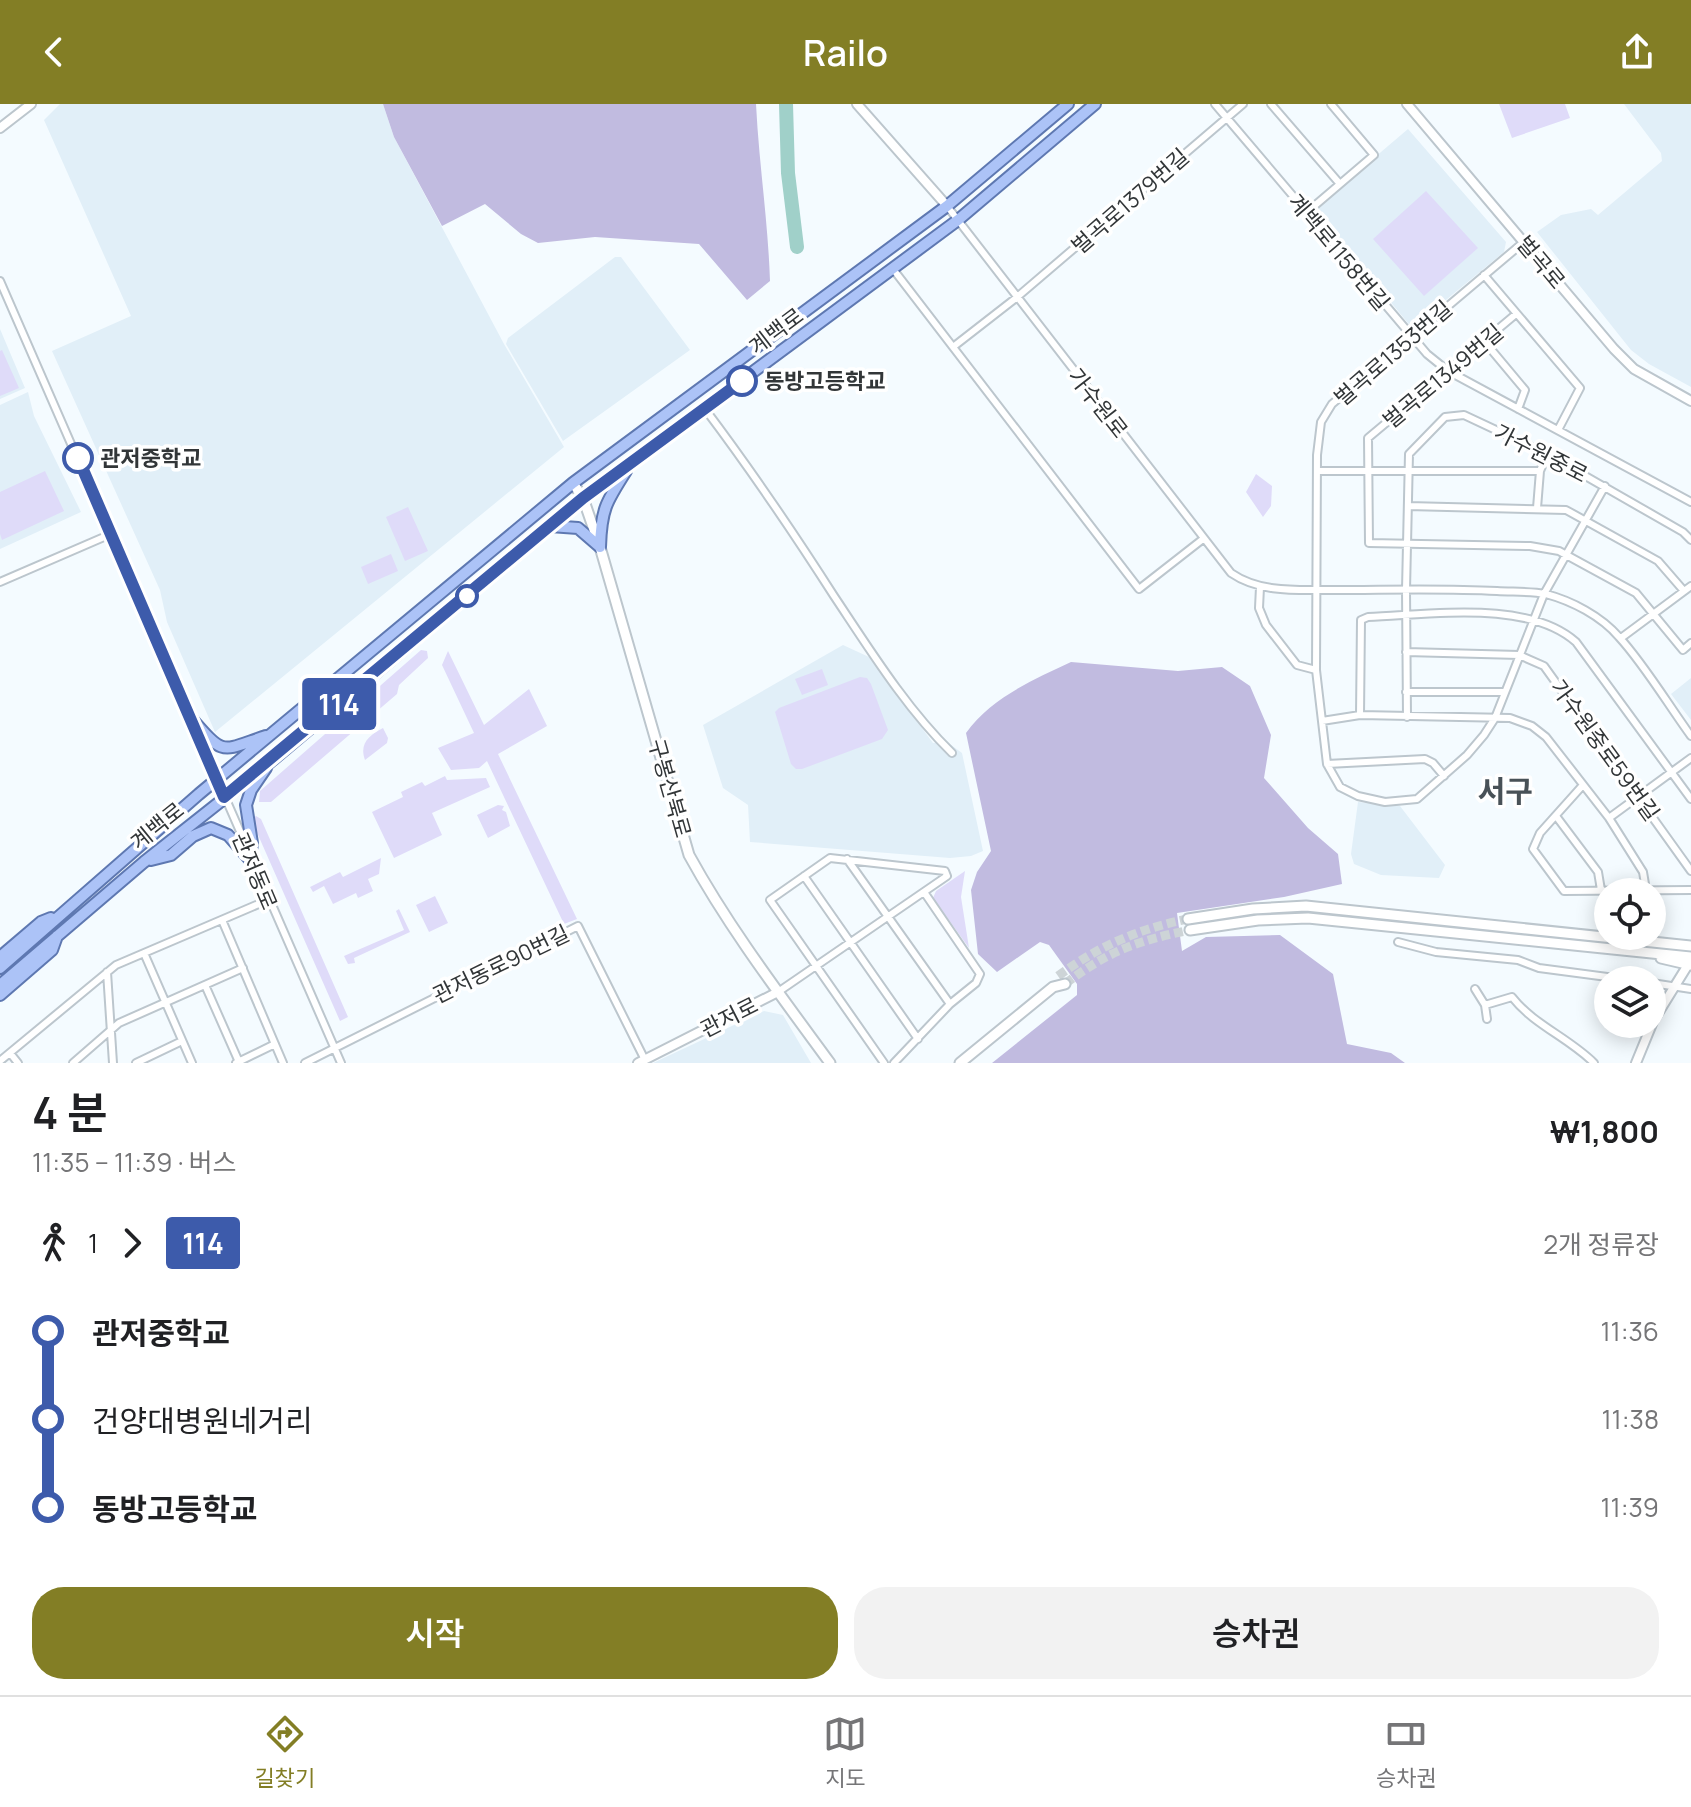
<!DOCTYPE html>
<html lang="ko">
<head>
<meta charset="utf-8">
<style>
	:root { --surface:#fff; --page:#f2f2f2; --text:#202124; --muted:#757577; --line:#e0e0e0; --accent:#837e25 }
	body { margin:0; font-family:Manrope,"Noto Sans KR",sans-serif; background:var(--page); color:var(--text); height:100vh; display:flex; flex-direction:column; font-size:30px; white-space:nowrap }
	* { box-sizing:border-box; margin:0 }
	p { font-size:26px; color:var(--muted) }
	.icon { flex:none; width:44px; height:44px; fill:none; stroke:currentColor; stroke-width:2; stroke-linecap:round; stroke-linejoin:round }
	.map { position:relative; height:959px; overflow:hidden }
	.panel { display:flex; flex-direction:column; background:var(--surface); flex:1 }
	.panel>* { flex:none }
	.badge { padding:0 16px; border-radius:6px; font-size:28px; line-height:52px }
	.fabs { position:absolute; left:1594px; top:774px; display:grid; gap:16px }
	.fabs a { display:grid; place-items:center; width:72px; height:72px; border-radius:50%; background:var(--surface); box-shadow:0 4px 20px #0003; font-size:40px }
	.map>.badge { position:absolute; translate:-50% -50%; box-shadow:0 0 0 4px #fff }
	.legs { display:flex; align-items:center; gap:12px; height:88px; padding:0 32px; font-size:26px }
	.legs p { margin-inline-start:auto }
	.summary { display:flex; align-items:center; justify-content:space-between; height:136px; padding:0 32px }
	h1 { font-size:44px; font-weight:600; line-height:60px }
	.primary-button { display:flex; gap:16px; margin-top:auto; padding:16px 32px }
	.primary-button a { flex:1; height:92px; border-radius:32px; background:var(--accent); color:#fff; font-size:32px; font-weight:600; line-height:92px; text-align:center }
	.primary-button a+a { background:var(--page); color:var(--text) }
	ul { padding:0 32px; list-style:none }
	li { display:flex; align-items:center; gap:28px; height:88px; font-size:30px }
	li i { display:grid; place-items:center; width:12px; height:100%; margin:0 10px; background:currentColor }
	li i::after { content:''; width:20px; height:20px; margin:-10px; border:6px solid; border-radius:50%; background:var(--surface) }
	li p { margin-inline-start:auto }
	li:first-child i { background:linear-gradient(#0000 50%,currentColor 0) }
	li:last-child i { background:linear-gradient(currentColor 50%,#0000 0) }
	header { display:flex; justify-content:space-between; align-items:center; height:104px; padding:0 32px; background:var(--accent); color:#fff; font-size:36px; font-weight:600 }
	.tabs { display:flex; justify-content:space-around; align-items:center; height:112px; border-top:2px solid var(--line); background:var(--surface); font-size:22px; color:var(--muted) }
	.tabs a { display:grid; justify-items:center; gap:4px }
	.tabs .active { color:var(--accent) }
	.map>svg:first-child { display:block }
	.built { fill:#e1eff8 }
	.green { fill:#dfdbf9 }
	.forest { fill:#c1bbe0 }
	.lines { fill:none; stroke-linecap:round; stroke-linejoin:round }
	.river { stroke:#a0d0c9; stroke-width:14 }
	.secondary-tunnel { stroke:#cdd4d7; stroke-width:9; stroke-dasharray:9 4.5; stroke-linecap:butt }
	.minor-casing { stroke:#bcc6cd; stroke-width:10 }
	.tertiary-casing { stroke:#bcc6cd; stroke-width:12 }
	.secondary-casing { stroke:#bcc6cd; stroke-width:13 }
	.primary-casing { stroke:#5e78b1; stroke-width:14 }
	.minor { stroke:#fff; stroke-width:6 }
	.tertiary { stroke:#fff; stroke-width:8 }
	.secondary { stroke:#fff; stroke-width:9 }
	.primary { stroke:#acc3f7; stroke-width:10 }
	.line-1-casing { stroke:#fff; stroke-width:18 }
	.line-1 { stroke:#3d5bab; stroke-width:12 }
	.stop-1-dot { fill:#fff; stroke:#3d5bab; stroke-width:4 }
	.labels { text-anchor:middle; stroke-width:7; stroke-linejoin:round; paint-order:stroke }
	.street-label { font-size:22px; fill:#323638; stroke:#fff }
	.stop-label { font-size:22px; font-weight:bold; fill:#323638; stroke:#fff; text-anchor:start }
	.district-label { font-size:30px; font-weight:bold; fill:#485157; stroke:#fff }
</style>
</head>
<body>
<header><svg class="icon" aria-label="back" viewBox="0 0 24 24"><path d="M15 5l-7 7 7 7"/></svg>Railo<svg class="icon" aria-label="share" viewBox="0 0 24 24"><path d="M12 15V3M7 8l5-5 5 5M5 13v7h14v-7"/></svg></header>
<div class="map">
<svg width="1691" height="959" viewBox="0 0 1691 959">
	<rect width="100%" height="100%" fill="#f4fbff"/>
	<path class="built" d="M60 0H383L394 33 504 240 564 343 215 628 167 518 160 486 52 247 131 212 44 16Z
		M1624 0H1691V283L1649 260 1631 246 1537 128 1561 111 1591 105 1598 111 1662 57 1661 49Z
		M1408 25 1506 138 1504 148 1412 224 1314 105Z
		M615 153H621L690 246 563 337 506 240 508 234Z
		M0 225 25 284 0 295Z
		M28 288 34 312 81 408 0 445V301Z
		M843 541 869 553 933 639 947 638 962 649 983 747 971 752 950 754 750 738 748 701 723 684 703 621Z
		M1691 574V616L1671 590Z
		M1358 698 1400 702 1445 761 1439 774 1381 771 1354 760 1351 750Z
		M764 907 783 911 811 959H653Z"/>
	<path class="green" d="M1499 0H1565L1570 14 1512 34Z
		M1426 87 1478 144 1424 192 1373 135Z
		M2 246 19 284 0 292V247Z
		M45 367 64 407 2 436 0 430V388Z
		M1256 370 1272 382 1271 402 1263 413 1246 388Z
		M408 403 428 447 405 457 386 413Z
		M391 450 398 467 368 480 361 463Z
		M421 546 427 547 428 554 399 581 397 590 271 698H259L260 687Z
		M448 547 484 621 529 585 547 622 498 650 577 815 564 820 487 657 479 664 451 666 438 644 474 629 442 561Z
		M822 565 828 581 802 591 795 575Z
		M860 573 867 574 871 580 888 626 882 635 802 665H796L791 660 775 608 779 604Z
		M383 624 388 634 387 639 365 656C359 640 369 631 383 624Z
		M445 672 447 676 486 674 490 683 432 709 442 731 394 754 372 708 403 693 401 688 422 678 425 682Z
		M498 701 504 702 502 706 506 708 510 722 488 734 477 711Z
		M256 712 261 715 348 913 340 917 251 715Z
		M381 754 379 770 368 775 373 787 358 794 356 789 333 800 324 782 313 788 310 783 340 768 343 773Z
		M965 767 961 793 969 844 933 794 936 787Z
		M435 792 448 819 429 828 416 801Z
		M399 805 410 828 354 854 355 859 348 860 344 852 404 826 396 807Z"/>
	<path class="forest" d="M383 0H756C759 60 768 117 770 177L747 196 699 140 595 133 538 139 521 130 485 100 442 122 394 33Z
		M1071 558 1178 567 1222 563 1250 582 1271 631 1264 674 1308 724 1338 750 1342 780 1284 793 1177 809 1182 847 1206 833 1280 831 1333 870 1347 940 1391 949 1405 959H992L1077 891V880L1049 841 1040 838 997 868 978 850 971 786 977 768 991 747 966 629C992 593 1033 576 1071 558Z"/>
	<g class="lines">
		<path class="river" d="M786 0 788 69 797 143"/>
		<path class="secondary-tunnel" d="M1058 872C1099 842 1138 825 1188 815
			M1065 880C1108 847 1137 837 1190 826"/>
		<defs>
			<path id="minor" d="M1215 0 1427 250 1448 267 1691 398
				M1271 0 1340 80
				M947 102 1231 469C1260 489 1297 486 1331 486 1386 486 1442 484 1497 487 1512 488 1530 487 1546 490 1572 497 1601 512 1619 533 1644 560 1669 602 1691 632
				M1306 109 1374 51 1331 0
				M1525 137 1332 300 1321 318 1317 351 1316 566 1327 660 1340 683 1358 692 1385 698 1417 695 1467 651 1484 631 1495 614 1544 490 1605 382
				M893 165 1139 485 1203 435
				M1484 171 1580 284 1558 326
				M0 177 341 959
				M1516 210 1368 334 1369 439 1530 442 1559 447 1636 489 1683 546 1691 539
				M1484 237 1525 286 1518 305
				M953 243 1016 194 1243 0
				M705 305C751 366 793 428 834 492 870 546 906 604 952 649
				M1318 367H1540
				M1408 402 1566 406 1658 457 1684 487
				M1537 404 1540 367 1547 350
				M0 478 111 430
				M1260 483 1259 504 1266 521 1297 561 1316 566
				M1621 534 1691 482
				M1406 548 1519 551 1544 562 1691 767
				M1406 588H1505
				M1360 611 1361 516 1368 513C1429 511 1528 495 1576 538L1691 695
				M1407 613 1406 486 1409 350 1445 313 1464 311 1547 350 1683 428 1691 436
				M1322 617 1360 611 1510 614 1532 622 1546 633 1609 714 1643 768 1646 786
				M1327 660 1425 655 1433 659 1444 672
				M1583 681 1540 729 1533 745 1564 787 1691 786
				M1556 712 1598 768 1601 786
				M1609 714 1691 654
				M847 755 950 900
				M804 772 918 935
				M222 816 283 959
				M1398 838 1436 848 1518 856 1539 864 1630 876
				M144 849 192 959
				M107 868 113 959
				M1652 879 1691 885
				M205 881 239 958
				M1475 885 1485 901 1487 915
				M778 888 947 772 945 767 830 754 770 796 884 959
				M1485 901 1512 893C1534 921 1569 934 1594 959
				M10 949 18 959
				M0 957 116 861 268 796
				M73 959 119 919 243 864
				M136 959 182 937
				M236 959 275 940
				M305 959 578 822 645 956
				M894 959 950 900 976 879 980 870 924 788"/>
			<path id="tertiary" d="M857 0 947 102
				M1407 0 1614 245 1634 265 1691 297
				M0 24 31 0
				M1652 919 1686 864
				M638 959 778 888
				M1636 959 1652 920"/>
			<path id="secondary" d="M573 379 583 394 600 443 689 751C729 824 781 892 830 959
				M1188 815 1253 805 1306 802 1691 842
				M1190 826 1258 816 1308 814 1691 853
				M1661 854 1691 861
				M960 959 1053 883 1065 880"/>
			<path id="primary" d="M550 422 578 424 600 443
				M600 443C601 406 606 398 626 367
				M192 615C225 653 221 647 266 632
				M151 756 171 751 193 732 211 724 228 731 250 756
				M250 756 252 739 246 701 251 686 266 664
				M0 853 41 818 51 814
				M0 864 199 690 573 379 947 102 1068 0
				M0 881 144 758 269 659 583 394 958 116 1095 0
				M0 891 52 846 57 832"/>
		</defs>
		<use href="#minor" class="minor-casing"/>
		<use href="#tertiary" class="tertiary-casing"/>
		<use href="#secondary" class="secondary-casing"/>
		<use href="#primary" class="primary-casing"/>
		<use href="#minor" class="minor"/>
		<use href="#tertiary" class="tertiary"/>
		<use href="#secondary" class="secondary"/>
		<use href="#primary" class="primary"/>
	</g>
	<g class="lines">
		<defs>
			<path id="line-1" d="M78 354 224 693 583 394 742 277"/>
		</defs>
		<use href="#line-1" class="line-1-casing"/>
		<use href="#line-1" class="line-1"/>
	</g>
	<g class="stop-1-dot">
		<circle cx="742" cy="277" r="14"/>
		<circle cx="78" cy="354" r="14"/>
		<circle cx="467" cy="492" r="10"/>
	</g>
	<g class="labels">
		<g class="street-label">
			<text transform="translate(1130 97) rotate(-41)" y="8">벌곡로1379번길</text>
			<text transform="translate(1339 148) rotate(50)" y="8">계백로1158번길</text>
			<text transform="translate(1541 158) rotate(50)" y="8">벌곡로</text>
			<text transform="translate(776 227) rotate(-37)" y="8">계백로</text>
			<text transform="translate(1393 249) rotate(-41)" y="8">벌곡로1353번길</text>
			<text transform="translate(1443 272) rotate(-40)" y="8">벌곡로1349번길</text>
			<text transform="translate(1098 299) rotate(52)" y="8">가수원로</text>
			<text transform="translate(1541 349) rotate(27)" y="8">가수원중로</text>
			<text transform="translate(1605 646) rotate(54)" y="8">가수원중로59번길</text>
			<text transform="translate(670 684) rotate(74)" y="8">구봉산북로</text>
			<text transform="translate(157 722) rotate(-39)" y="8">계백로</text>
			<text transform="translate(255 767) rotate(67)" y="8">관저동로</text>
			<text transform="translate(501 860) rotate(-26)" y="8">관저동로90번길</text>
			<text transform="translate(729 913) rotate(-27)" y="8">관저로</text>
		</g>
		<g class="stop-label">
			<text x="764" y="285">동방고등학교</text>
			<text x="100" y="362">관저중학교</text>
		</g>
		<g class="district-label">
			<text x="1505" y="698">서구</text>
		</g>
	</g>
</svg>
<div class="fabs">
<a><svg class="icon" aria-label="locate" viewBox="0 0 24 24"><circle cx="12" cy="12" r="6"/><path d="M12 2v4M12 18v4M2 12h4M18 12h4"/></svg></a>
<a><svg class="icon" aria-label="layers" viewBox="0 0 24 24"><path d="M12 4l9 5-9 5-9-5zM3 14l9 5 9-5"/></svg></a>
</div>
<b class="badge" style="left:339px;top:600px;background:#3d5bab;color:#fff">114</b>
</div>
<section class="panel">
<div class="summary"><div><h1>4 분</h1><p>11:35 – 11:39 · 버스</p></div><b>₩1,800</b></div>
<div class="legs"><svg class="icon" aria-label="walk" viewBox="0 0 24 24"><circle cx="13" cy="4" r="2"/><path d="M13 8l-2 6 4 7M11 14l-3 7M7 12l3-4h3l4 4"/></svg>1<svg class="icon" aria-label="forward" viewBox="0 0 24 24"><path d="M9 5l7 7-7 7"/></svg><b class="badge" style="background:#3d5bab;color:#fff">114</b><p>2개 정류장</p></div>
<ul>
<li><i style="color:#3d5bab"></i><b>관저중학교</b><p>11:36</p></li>
<li><i style="color:#3d5bab"></i><span>건양대병원네거리</span><p>11:38</p></li>
<li><i style="color:#3d5bab"></i><b>동방고등학교</b><p>11:39</p></li>
</ul>
<div class="primary-button"><a>시작</a><a>승차권</a></div>
</section>
<nav class="tabs">
<a class="active"><svg class="icon" aria-label="directions" viewBox="0 0 24 24"><path d="M12 3l9 9-9 9-9-9zM9 14v-3h6M13 9l2 2-2 2"/></svg>길찾기</a>
<a><svg class="icon" aria-label="map" viewBox="0 0 24 24"><path d="M3 6l6-2 6 2 6-2v14l-6 2-6-2-6 2zM9 4v14M15 6v14"/></svg>지도</a>
<a><svg class="icon" aria-label="tickets" viewBox="0 0 24 24"><path d="M3 7h18v10H3zM15 7v10"/></svg>승차권</a>
</nav>
</body>
</html>
